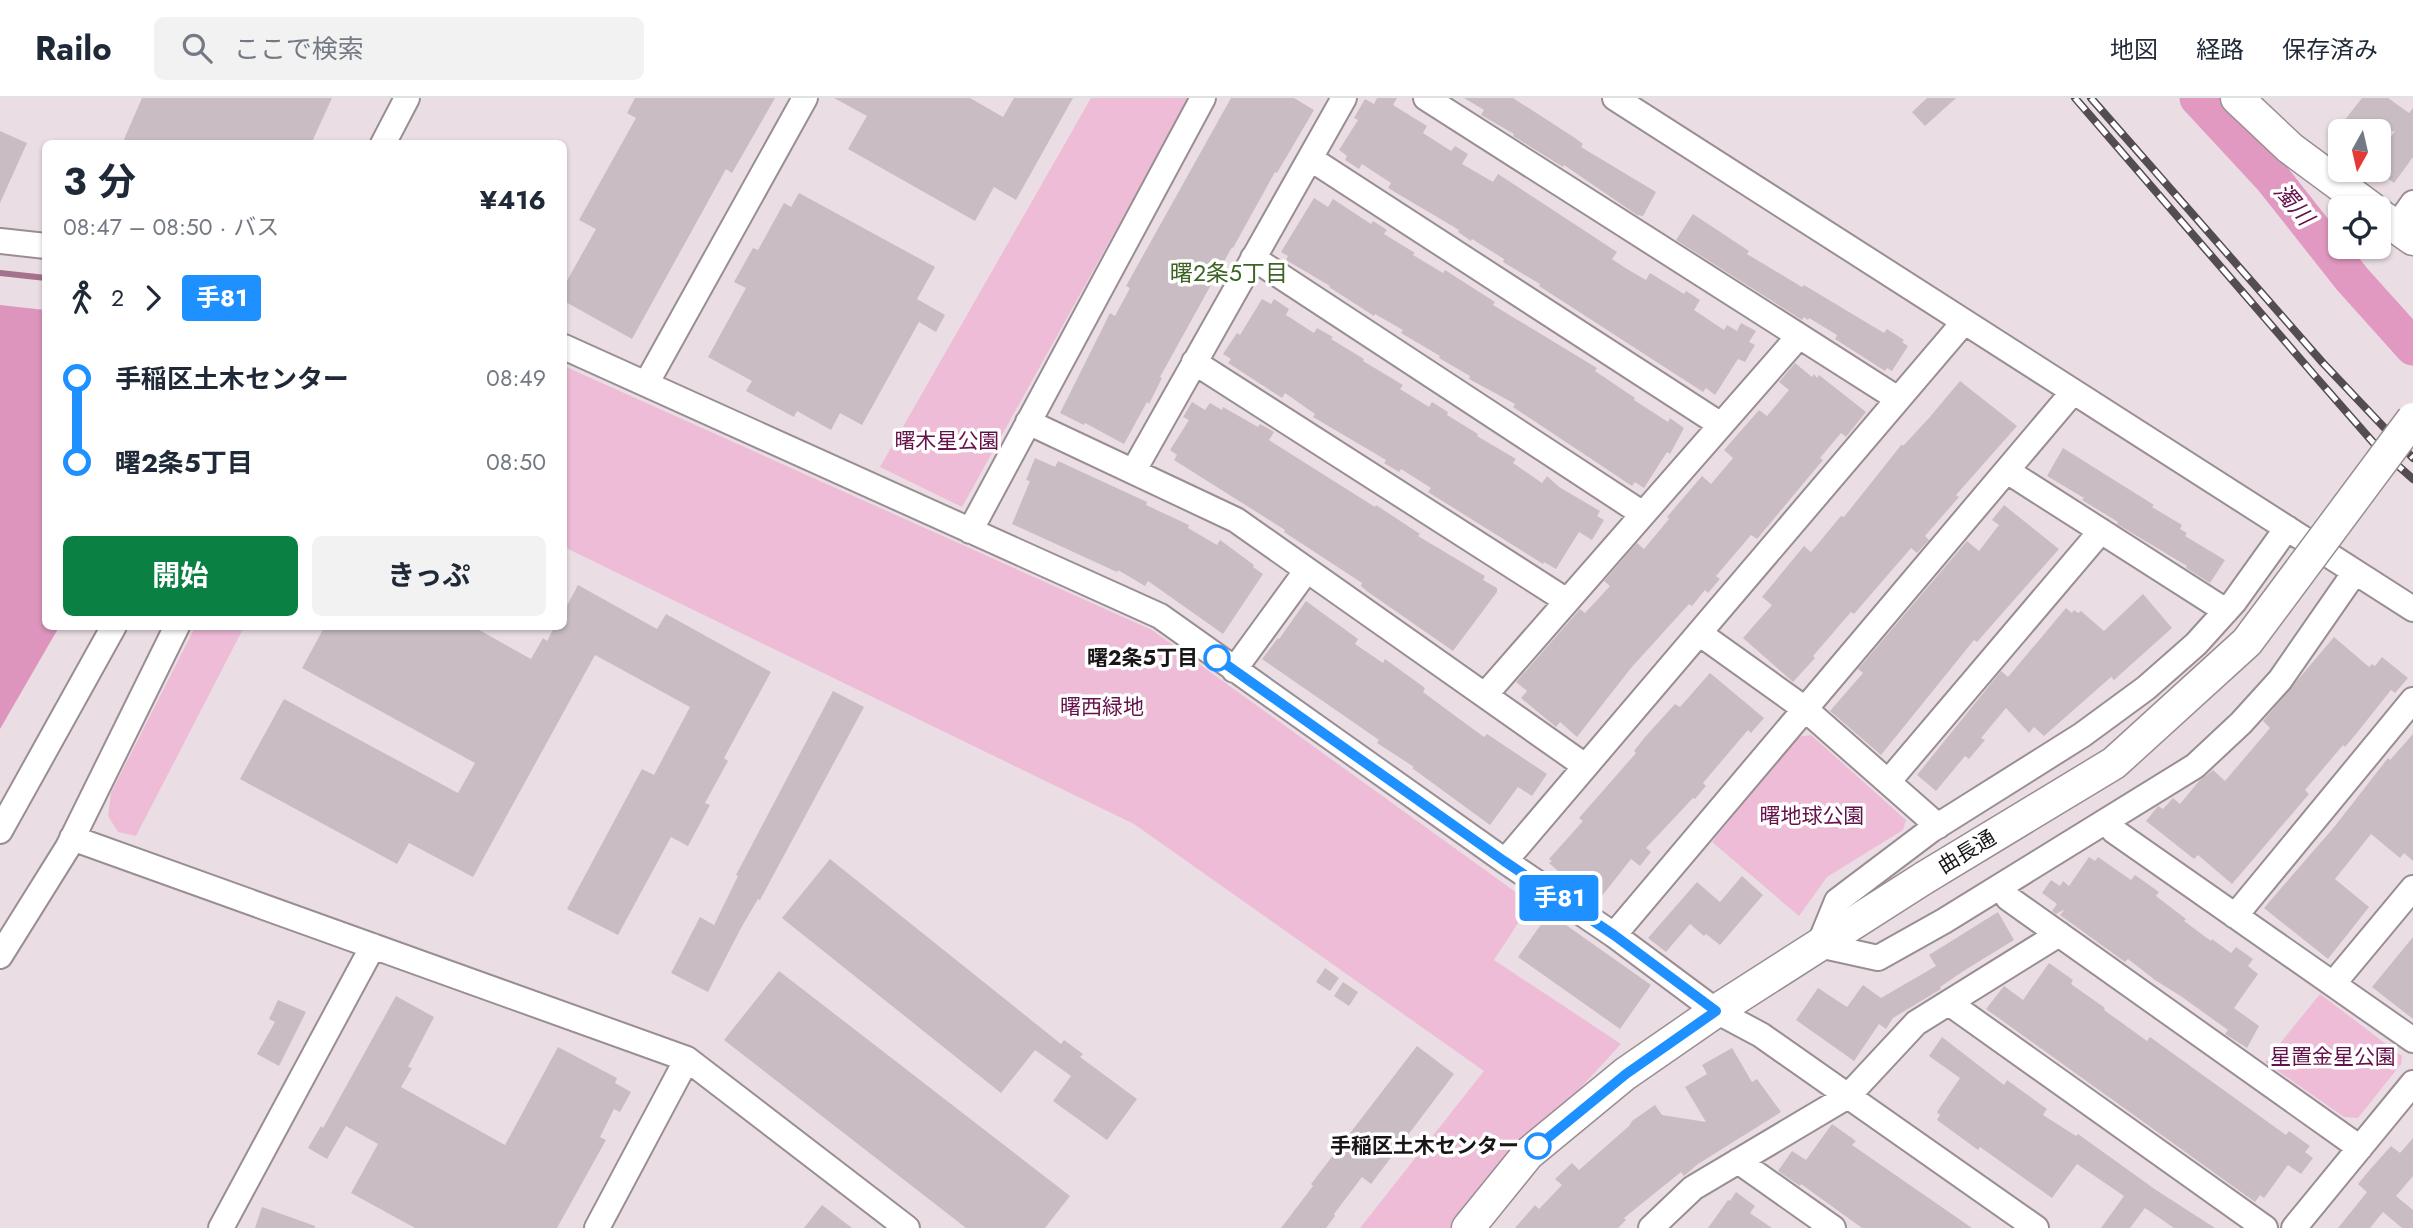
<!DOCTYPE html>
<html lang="ja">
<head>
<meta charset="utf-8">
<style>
	:root { --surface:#fff; --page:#f2f2f3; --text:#1f2937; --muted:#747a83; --line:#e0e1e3; --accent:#0b8043 }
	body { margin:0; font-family:Jost,"Noto Sans JP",sans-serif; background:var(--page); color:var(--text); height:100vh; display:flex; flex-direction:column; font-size:26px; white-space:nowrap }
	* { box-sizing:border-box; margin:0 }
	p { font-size:23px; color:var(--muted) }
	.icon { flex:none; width:38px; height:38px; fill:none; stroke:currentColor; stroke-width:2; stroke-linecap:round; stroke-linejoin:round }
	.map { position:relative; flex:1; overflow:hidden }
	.panel { position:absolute; left:42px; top:42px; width:525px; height:490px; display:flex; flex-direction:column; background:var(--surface); border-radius:10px; box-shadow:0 2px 5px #0004 }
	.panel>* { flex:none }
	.badge { padding:0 14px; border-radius:5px; font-size:24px; line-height:46px }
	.needle { width:46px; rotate:188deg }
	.tools { position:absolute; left:2328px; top:21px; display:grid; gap:14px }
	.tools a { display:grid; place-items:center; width:63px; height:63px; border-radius:10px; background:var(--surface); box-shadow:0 2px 5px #0004; font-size:35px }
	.map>.badge { position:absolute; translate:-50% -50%; box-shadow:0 0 0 4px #fff }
	.legs { display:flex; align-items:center; gap:10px; height:77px; padding:0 21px; font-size:23px }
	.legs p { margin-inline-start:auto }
	.overview { display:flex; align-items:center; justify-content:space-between; height:119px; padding:0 21px }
	h1 { font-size:38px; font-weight:700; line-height:52px }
	.button { display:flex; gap:14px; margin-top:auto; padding:14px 21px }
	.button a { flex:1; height:80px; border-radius:10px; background:var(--accent); color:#fff; font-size:28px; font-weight:700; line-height:80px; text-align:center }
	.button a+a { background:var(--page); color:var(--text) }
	ul { padding:0 21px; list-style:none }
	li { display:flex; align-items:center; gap:24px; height:84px; font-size:26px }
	li i { display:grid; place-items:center; width:10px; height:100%; margin:0 9px; background:currentColor }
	li i::after { content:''; width:18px; height:18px; margin:-9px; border:5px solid; border-radius:50%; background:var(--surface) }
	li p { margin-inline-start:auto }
	li:first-child i { background:linear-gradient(#0000 50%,currentColor 0) }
	li:last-child i { background:linear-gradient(currentColor 50%,#0000 0) }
	header { display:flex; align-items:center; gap:42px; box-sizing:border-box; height:98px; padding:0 35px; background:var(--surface); border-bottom:2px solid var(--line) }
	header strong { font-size:33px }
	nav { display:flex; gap:38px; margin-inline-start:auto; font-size:24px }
	.search { width:490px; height:63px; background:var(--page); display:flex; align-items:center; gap:18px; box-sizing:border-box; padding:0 24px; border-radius:10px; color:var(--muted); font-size:26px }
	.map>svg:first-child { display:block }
	.green { fill:#eebcd7 }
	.forest { fill:#dd95bd }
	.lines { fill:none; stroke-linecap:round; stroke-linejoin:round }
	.stream { stroke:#a5728e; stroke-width:6 }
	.river { stroke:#e199c1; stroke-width:37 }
	.building { fill:#c9bdc3 }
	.minor-casing { stroke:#998e93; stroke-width:28 }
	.tertiary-casing { stroke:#998e93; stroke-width:35 }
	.minor { stroke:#fff; stroke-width:24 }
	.tertiary { stroke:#fff; stroke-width:32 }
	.rail-casing { stroke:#534c50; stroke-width:8 }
	.rail { stroke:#fff; stroke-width:5; stroke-dasharray:16; stroke-linecap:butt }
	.tertiary-bridge-casing { stroke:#998e93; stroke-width:35; stroke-linecap:butt }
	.tertiary-bridge { stroke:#fff; stroke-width:32 }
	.line-1-casing { stroke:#fff; stroke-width:16 }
	.line-1 { stroke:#1e90ff; stroke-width:10 }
	.stop-1-dot { fill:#fff; stroke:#1e90ff; stroke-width:3.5 }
	.labels { text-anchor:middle; stroke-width:7; stroke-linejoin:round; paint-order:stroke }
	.park-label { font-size:21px; fill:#65114a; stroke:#fff }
	.stop-label { font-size:21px; font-weight:bold; fill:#1a1618; stroke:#fff; text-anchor:end }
	.street-label { font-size:21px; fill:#1a1618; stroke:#fff }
	.water-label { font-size:23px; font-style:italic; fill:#66114a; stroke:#fff }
	.neighbourhood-label { font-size:23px; fill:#3d6325; stroke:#fff }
</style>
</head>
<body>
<header>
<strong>Railo</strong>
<div class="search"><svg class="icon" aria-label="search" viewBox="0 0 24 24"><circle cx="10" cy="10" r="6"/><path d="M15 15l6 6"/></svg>ここで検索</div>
<nav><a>地図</a><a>経路</a><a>保存済み</a></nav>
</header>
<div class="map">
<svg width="2413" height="1130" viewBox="0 0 2413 1130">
	<rect width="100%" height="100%" fill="#eadee4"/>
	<path class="green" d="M1091 0H1189L962 409 880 369Z
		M564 268 1152 532 1531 805 1494 862 1621 946 1451 1130H1360L1484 973 1134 726 564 449Z
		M195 529H244L136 738 118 734 108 718 111 695Z
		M1811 637 1906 722 1903 732 1827 779 1799 818 1712 744 1797 639Z
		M2320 896 2402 958 2401 966 2358 1020 2344 1019 2265 964Z"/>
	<path class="forest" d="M0 207 45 212 46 528 59 529 0 631Z"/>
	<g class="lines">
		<path class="stream" d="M0 175 46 180"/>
		<path class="river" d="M2198 0 2273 81 2352 181 2413 249"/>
	</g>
	<path class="building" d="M142 0H332L311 46H122Z
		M635 0H775L732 75 726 71 632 241 564 203V188L596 131 579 122 636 20 627 15Z
		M834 0H970L1003 19 1014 0H1073L1016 102 994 89 975 123 848 51 867 18Z
		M1231 0H1294L1314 12 1277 75 1275 74 1233 150 1232 149 1160 279 1162 280 1149 306 1147 304 1124 346 1085 325 1084 327 1060 315 1110 215 1115 218 1130 190 1126 188Z
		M1377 0H1397L1393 7 1427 28 1423 35 1451 53 1455 48 1468 56 1462 66 1493 84 1498 76 1617 154 1612 161 1627 171 1646 182 1650 175 1684 196 1686 193 1700 202 1694 212 1724 232 1727 227 1737 233 1741 225 1756 233 1749 244 1755 247 1745 264 1738 261 1715 297 1706 290 1703 294 1539 188 1540 186 1503 164 1504 161 1472 141 1471 143 1458 134 1459 132 1388 90 1391 85 1362 66 1359 71 1345 62 1347 58 1339 52 1358 22 1354 20 1365 1 1374 6Z
		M1464 0H1513L1575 40 1583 46 1581 49 1656 94 1643 118 1637 117 1564 67 1563 69 1513 38 1514 36 1481 17 1484 12Z
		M1927 0H1956L1925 28 1912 14Z
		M2362 0H2388L2409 15 2413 10V59L2394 85 2378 73V56L2395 33H2336Z
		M0 33 27 45 0 105Z
		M799 95 935 169 917 201 945 217 936 234 919 224 862 327 840 315 831 332 797 313 794 319 746 293 752 283 708 259 746 190 734 184 753 150 758 152 784 105 791 109Z
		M1314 100 1328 109 1333 101 1371 126 1373 123 1387 132 1384 136 1415 155 1413 157 1443 175 1445 172 1495 204 1493 207 1597 270 1595 273 1635 300 1634 302 1668 324 1670 320 1684 330 1670 356 1667 354 1644 390 1635 384 1632 388 1513 309 1515 306 1469 281 1470 278 1439 260 1440 258 1401 235 1403 232 1375 216 1374 218 1329 189 1330 188 1286 162 1288 158 1281 154Z
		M1693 116 1749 153 1747 156 1802 189 1804 187 1884 235 1887 231 1904 242 1902 244 1908 248 1892 273 1887 270 1885 273 1835 241 1837 237 1809 220 1808 222 1804 219 1802 222 1676 142Z
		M1262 201 1271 206 1274 201 1289 211 1286 217 1314 235 1317 230 1333 239 1331 241 1364 261 1363 263 1403 287 1400 291 1429 309 1432 304 1448 314 1447 317 1478 336 1477 338 1516 361 1513 365 1542 385 1547 378 1559 389 1600 413 1597 418 1604 422 1592 442 1579 434 1556 471 1544 464 1543 466 1428 394 1431 390 1401 371 1399 374 1384 365 1386 362 1313 319 1315 316 1285 295 1282 300 1228 265 1231 261 1223 256 1237 235 1240 237Z
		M1795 265 1812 279 1814 276 1817 280 1819 277 1866 314 1846 339 1841 335 1820 360 1823 362 1757 441 1751 437 1716 478 1720 481 1708 495 1705 492 1692 508 1689 506 1631 570 1577 639 1560 624 1556 629 1521 600 1527 593 1516 584 1580 511 1585 515 1610 488 1604 483 1637 445 1644 451 1669 421 1667 419 1702 378 1711 386 1733 360 1724 352 1759 312 1767 318 1789 292 1779 284Z
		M1960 283 2017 328 1956 397 1959 399 1925 438 1929 442 1917 455 1911 450 1854 516 1851 514 1813 558 1815 560 1793 584 1743 540 1772 507 1762 499 1804 448 1811 454 1841 418 1844 419 1902 346 1903 348 1929 320Z
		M1192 304 1205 312 1210 305 1222 312 1223 309 1258 329 1260 326 1274 334 1269 342 1375 409 1376 407 1420 436 1418 438 1485 478 1483 482 1497 490V494L1453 553 1368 494 1361 488 1362 485 1284 434 1285 432 1174 362 1177 357 1170 352 1189 322 1183 319Z
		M2063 350 2154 407 2152 409 2182 427 2180 431 2187 435 2185 438 2225 462 2210 485 2186 470 2187 468 2117 426 2118 424 2082 402 2084 400 2047 378Z
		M1035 360 1055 369 1058 363 1147 404 1146 407 1189 427 1188 430 1217 447 1220 442 1254 467 1253 469 1263 476 1223 536 1148 483 1145 488 1118 472 1117 474 1012 426 1030 383 1026 382Z
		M2004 407 2059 451 1977 544 1974 542 1881 657 1830 613 1863 575 1858 571 1967 443 1979 453 1999 427 1992 422Z
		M578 487 657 531 666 516 771 574 724 660 728 663 705 705 710 707 688 748 671 739 618 837 567 811 642 671 654 677 690 609 595 557 473 779 409 745 397 766 240 681 284 601 458 695 475 665 302 570 325 528H472L531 561 543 540 547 543 555 528H564V513Z
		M2143 496 2172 530 2114 582 2111 579 2044 638 2034 629 2029 635 2006 610 1981 640 1985 642 1969 661 1965 658 1936 693 1917 677 2001 573 2008 579 2066 510 2072 515 2074 512 2078 515 2081 513 2104 533Z
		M1306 503 1358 541 1355 546 1383 565 1385 561 1425 590 1423 594 1454 617 1484 639 1487 636 1547 676 1532 698 1518 689 1490 727 1412 670 1414 669 1377 645 1379 642 1262 561 1278 540 1279 541Z
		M2334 539 2369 569 2372 566 2375 568 2382 559 2408 580 2395 595 2391 592 2356 636 2345 649 2343 647 2305 692 2309 696 2232 786 2198 757 2194 761 2146 723 2158 708 2163 711 2173 700 2180 706 2199 683 2213 672 2225 683 2270 630 2263 623Z
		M1710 575 1764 620 1751 635 1748 632 1703 685 1706 688 1695 701 1693 700 1646 750 1651 754 1640 768 1631 761 1598 803 1568 779 1566 780 1549 765 1552 763 1549 761 1583 723 1579 720 1636 655 1634 653 1645 639 1675 606 1680 609Z
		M833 593 864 609 760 802 758 801 741 830 708 894 671 875 700 819 714 827 738 778 736 777Z
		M2413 636V763L2404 755 2400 760 2371 736 2335 781 2369 809 2328 861 2264 810 2335 728 2388 660 2390 662Z
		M2089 759 2095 763 2098 759 2131 782 2135 777 2159 794 2156 798 2186 821 2184 823 2211 843 2212 841 2231 855 2236 849 2253 861 2248 868 2258 876 2234 910 2259 928 2247 950 2225 936 2228 932 2182 899 2155 882 2128 861 2125 864 2060 817 2065 811 2056 816 2052 813 2057 806 2042 795 2051 782 2060 788 2063 783 2069 788Z
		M830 761 1061 946 1064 942 1083 956 1080 959 1137 1001 1107 1042 1053 1003 1071 978 1035 952 1001 995 782 820Z
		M1742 778 1763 797 1720 847 1706 836 1704 838 1690 826 1666 854 1648 840 1697 784 1720 804Z
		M1998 814 2014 842 1965 872 1940 889 1941 891 1893 920 1886 931 1879 926 1854 963 1796 922 1818 890 1847 909 1863 887 1881 900 1936 868 1929 857Z
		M1549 815 1651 887 1620 931 1518 859Z
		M2413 839V921L2372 889Z
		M2049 865 2073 882 2071 886 2105 910 2104 912 2147 943 2150 939 2286 1037 2289 1033 2310 1048 2305 1054 2313 1060 2301 1076 2288 1067 2264 1100 2260 1097 2255 1104 1986 911 2004 888 2023 902Z
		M1325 870 1339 880 1330 893 1316 884Z
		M779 873 1070 1098 1045 1130H966L724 942Z
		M1343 884 1358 894 1349 908 1334 898Z
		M396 898 434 919 408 969 412 970 401 989 505 1047 558 949 617 980 615 985 631 994 620 1014 614 1011 600 1039 606 1042 557 1130H415L351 1095 378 1046 346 1028 327 1061 308 1050 321 1028 323 1030Z
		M278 902 306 914 279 968 257 956 275 924 269 921Z
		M1942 939 2004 987 2007 982 2047 1011 2043 1017 2076 1038 2078 1036 2156 1092 2215 1130H2174L2145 1110 2130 1130H2101L2124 1098 2077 1066 2052 1100 1980 1049 1978 1052 1937 1022 1940 1017 1937 1014 1960 980 1929 958Z
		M1417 948 1454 976 1371 1086 1362 1079 1334 1116 1335 1118 1326 1130H1281L1313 1088 1311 1086Z
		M1732 950 1752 984 1757 981 1781 1014 1698 1066 1684 1078 1681 1074 1624 1120 1626 1122 1618 1130H1515L1535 1107 1539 1111 1562 1087 1555 1081 1572 1065 1579 1072 1629 1028 1632 1023 1655 1007 1662 1017 1706 1024 1685 989 1707 976 1702 967Z
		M1832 1026 1856 1043 1852 1047 1972 1130H1862L1801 1086 1800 1088 1778 1073 1792 1053 1806 1062Z
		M2413 1040V1078L2396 1098 2413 1112V1130H2402L2383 1114 2370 1130H2338L2367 1094 2358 1086 2367 1075 2391 1048 2400 1055Z
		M1736 1094 1755 1108 1750 1115 1772 1130H1708L1728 1102 1730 1103Z
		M822 1107 852 1130H804Z
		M262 1109 315 1128V1130H255Z"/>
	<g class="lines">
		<defs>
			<path id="minor" d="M1426 0 1898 301
				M1615 0 2413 511
				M383 46 407 0
				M1311 61 1721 327
				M2396 129 2413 105
				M0 143 46 148
				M1253 160 1643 416
				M564 249 1160 518 1505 763 1614 837 1716 913 1761 937 2036 1130
				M1194 264 1567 503
				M646 286 805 0
				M1028 324 1236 422 1585 668
				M1134 372 1344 0
				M2007 373 2226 513
				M2287 430 2234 504 2196 546 2146 590 2082 637 1931 732 1837 803 1819 847 1878 860 1944 823 2195 668 2241 625 2280 582 2355 474
				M970 433 1203 0
				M1699 535 1805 611 1938 728
				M1234 572 1307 472
				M1485 597 1799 238
				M1888 684 2101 433
				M2107 723 2114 733 2413 942
				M0 733 114 528
				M72 740 687 961 907 1130
				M1505 763 1964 224
				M2002 788 2008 800 2360 1050
				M2235 818 2413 602
				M1614 837 2073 294
				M0 858 68 749 177 528
				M2333 886 2413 790
				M1949 905 2265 1130
				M1738 1063 1833 1130
				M221 1130 373 848
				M597 1130 687 961
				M1651 1130 1693 1090 1848 998 1916 925 2059 836
				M2294 1130 2413 985"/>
			<path id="tertiary" d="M2237 0 2290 50 2371 110
				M2378 116 2413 141
				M1468 1130 1528 1056 1625 976 1716 913 1924 780"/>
		</defs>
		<use href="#minor" class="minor-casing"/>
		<use href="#tertiary" class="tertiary-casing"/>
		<use href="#minor" class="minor"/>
		<use href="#tertiary" class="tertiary"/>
		<defs>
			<path id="rail" d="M2075 0 2315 278 2378 350 2413 381
				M2091 0 2323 265 2413 360"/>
		</defs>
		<use href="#rail" class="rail-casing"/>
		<use href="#rail" class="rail"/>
		<defs>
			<path id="tertiary-bridge" d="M1924 780 2114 665 2247 544 2413 321"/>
		</defs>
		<use href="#tertiary-bridge" class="tertiary-bridge-casing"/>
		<use href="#tertiary-bridge" class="tertiary-bridge"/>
	</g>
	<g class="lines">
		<defs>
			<path id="line-1" d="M1217 560 1504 763 1614 837 1716 913 1626 976 1538 1048"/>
		</defs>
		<use href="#line-1" class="line-1-casing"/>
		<use href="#line-1" class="line-1"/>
	</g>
	<g class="stop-1-dot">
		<circle cx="1217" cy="560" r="12"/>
		<circle cx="1538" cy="1048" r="12"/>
	</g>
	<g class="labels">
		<g class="park-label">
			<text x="947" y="350">曙木星公園</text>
			<text x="1102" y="616">曙西緑地</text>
			<text x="1812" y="725">曙地球公園</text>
			<text x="2333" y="966">星置金星公園</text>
		</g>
		<g class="stop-label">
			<text x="1198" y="567">曙2条5丁目</text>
			<text x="1519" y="1055">手稲区土木センター</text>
		</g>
		<g class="street-label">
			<text transform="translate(1967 754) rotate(-31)" y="7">曲長通</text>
		</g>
		<g class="water-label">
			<text transform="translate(2294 106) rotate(50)" y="8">濁川</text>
		</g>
		<g class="neighbourhood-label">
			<text x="1229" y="183">曙2条5丁目</text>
		</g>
	</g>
</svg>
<div class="tools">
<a><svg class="needle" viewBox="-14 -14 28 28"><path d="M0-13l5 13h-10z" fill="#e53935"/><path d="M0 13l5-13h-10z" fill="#747a83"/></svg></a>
<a><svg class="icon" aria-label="locate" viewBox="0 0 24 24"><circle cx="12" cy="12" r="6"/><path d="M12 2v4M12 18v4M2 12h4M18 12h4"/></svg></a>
</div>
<b class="badge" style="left:1559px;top:800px;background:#1e90ff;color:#fff">手81</b>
<section class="panel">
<div class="overview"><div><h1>3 分</h1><p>08:47 – 08:50 · バス</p></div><b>¥416</b></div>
<div class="legs"><svg class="icon" aria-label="walk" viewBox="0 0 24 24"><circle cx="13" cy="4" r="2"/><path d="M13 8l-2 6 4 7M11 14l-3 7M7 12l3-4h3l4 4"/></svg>2<svg class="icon" aria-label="forward" viewBox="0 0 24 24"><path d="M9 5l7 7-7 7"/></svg><b class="badge" style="background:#1e90ff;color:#fff">手81</b></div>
<ul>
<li><i style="color:#1e90ff"></i><b>手稲区土木センター</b><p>08:49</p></li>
<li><i style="color:#1e90ff"></i><b>曙2条5丁目</b><p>08:50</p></li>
</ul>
<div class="button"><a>開始</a><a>きっぷ</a></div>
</section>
</div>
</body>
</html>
